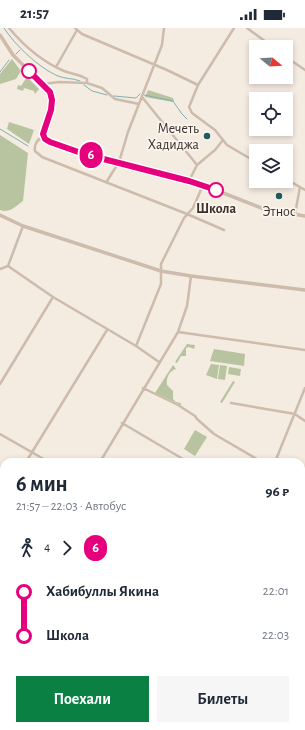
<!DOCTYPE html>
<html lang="ru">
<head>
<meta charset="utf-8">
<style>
	:root { --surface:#fff; --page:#f6f6f7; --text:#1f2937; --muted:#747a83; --accent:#0b8043 }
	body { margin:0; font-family:"Alegreya Sans",sans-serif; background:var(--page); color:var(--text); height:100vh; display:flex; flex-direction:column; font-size:15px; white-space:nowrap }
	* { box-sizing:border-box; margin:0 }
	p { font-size:13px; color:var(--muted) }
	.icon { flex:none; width:22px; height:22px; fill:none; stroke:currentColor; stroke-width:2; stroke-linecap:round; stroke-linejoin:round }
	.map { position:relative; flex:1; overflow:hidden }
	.drawer { position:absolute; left:0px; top:430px; width:305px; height:272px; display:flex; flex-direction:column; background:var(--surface); border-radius:12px 12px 0 0; box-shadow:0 2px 6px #0003 }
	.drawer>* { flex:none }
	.badge { padding:0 8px; border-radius:13px; font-size:14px; line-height:26px }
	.needle { width:26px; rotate:108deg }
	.buttons { position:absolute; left:249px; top:12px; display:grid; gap:8px }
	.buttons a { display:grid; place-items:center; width:44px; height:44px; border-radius:0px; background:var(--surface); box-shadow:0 2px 6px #0003; font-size:20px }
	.map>.badge { position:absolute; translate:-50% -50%; box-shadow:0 0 0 2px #fff }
	.legs { display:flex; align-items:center; gap:6px; height:44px; padding:0 16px; font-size:13px }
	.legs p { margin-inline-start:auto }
	.head { display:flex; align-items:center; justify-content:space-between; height:68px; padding:0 16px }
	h1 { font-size:22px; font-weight:600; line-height:30px }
	.cta { display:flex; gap:8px; margin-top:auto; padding:8px 16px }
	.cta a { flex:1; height:46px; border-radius:0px; background:var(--accent); color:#fff; font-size:16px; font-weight:600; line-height:46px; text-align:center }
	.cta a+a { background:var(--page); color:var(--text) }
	ul { padding:0 16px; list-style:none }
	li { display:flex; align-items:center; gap:14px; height:44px; font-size:15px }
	li i { display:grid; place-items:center; width:6px; height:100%; margin:0 5px; background:currentColor }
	li i::after { content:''; width:10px; height:10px; margin:-5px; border:3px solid; border-radius:50%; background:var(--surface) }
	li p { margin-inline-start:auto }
	li:first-child i { background:linear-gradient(#0000 50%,currentColor 0) }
	li:last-child i { background:linear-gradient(currentColor 50%,#0000 0) }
	.status { display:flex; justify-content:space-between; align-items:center; height:28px; padding:0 20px; background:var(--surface); direction:ltr }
	.status svg { height:11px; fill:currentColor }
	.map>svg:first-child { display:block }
	.green { fill:#b8c4a0 }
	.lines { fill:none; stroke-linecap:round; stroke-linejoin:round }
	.stream { stroke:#7fb0b2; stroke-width:1 }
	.minor { stroke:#cdbbac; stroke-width:2.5 }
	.tertiary { stroke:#cdbbac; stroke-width:3.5 }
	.line-1-casing { stroke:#fff; stroke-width:9 }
	.line-1 { stroke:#e6007e; stroke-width:6 }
	.stop-1-dot { fill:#fff; stroke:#e6007e; stroke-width:2 }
	.poi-dot { fill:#1f5a5e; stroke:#fbf5ee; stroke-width:1.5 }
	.labels { text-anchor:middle; stroke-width:3.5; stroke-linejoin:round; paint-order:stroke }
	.poi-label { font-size:14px; fill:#3b302b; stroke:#fbf5ee; text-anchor:end }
	.stop-label { font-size:14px; font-weight:bold; fill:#3b302b; stroke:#fbf5ee }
</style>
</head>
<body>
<div class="status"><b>21:57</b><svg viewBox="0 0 49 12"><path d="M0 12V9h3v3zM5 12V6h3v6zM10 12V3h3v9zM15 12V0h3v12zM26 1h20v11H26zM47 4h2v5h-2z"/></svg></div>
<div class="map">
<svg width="305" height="702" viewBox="0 0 305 702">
	<rect width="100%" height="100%" fill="#f4ebe1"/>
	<path class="green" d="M12 31 21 43 16 51 0 56V46Z
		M27 49 39 61 35 66 34 63 24 60 23 63 17 61 18 57 21 58Z
		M148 62 173 70 174 73 173 74 145 69Z
		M9 94 34 102 29 116 7 101Z
		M0 107 28 125 23 173C16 178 9 186 0 182Z
		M187 316 195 317 194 321 189 319 186 320V328H181L177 335 175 334Z
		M214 321 245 326 244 338 210 333Z
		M211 336 219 337 217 351 206 347Z
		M173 337 176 341C169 343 166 350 167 357L173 363V371L176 374 181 375V377L155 365Z
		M220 337 227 338 225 352 218 351Z
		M229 339 241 341 240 348 228 346Z
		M233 353 235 354 222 375 220 374Z
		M195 402 207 409 195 428 184 421Z"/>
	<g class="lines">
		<path class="stream" d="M4 0C15 17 39 40 58 48 65 51 73 50 80 53
			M16 26 20 22
			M0 44 9 32
			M84 57 92 63 107 67
			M144 67 173 73 182 86 187 91
			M114 68 136 70 140 66
			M0 101 28 118"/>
		<path class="minor" d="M9 0C24 18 43 34 64 43 71 46 78 46 85 50L87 51V55
			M75 0 82 6 167 42 198 57 189 79 192 85 215 102 227 117 256 134
			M247 0 273 19
			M286 29 305 42
			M56 39 77 2
			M43 56 59 54 87 55 102 60 115 71 139 76
			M198 57 234 0
			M142 69 197 137
			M43 109C37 111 34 117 35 123L42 129 187 186 224 202
			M286 151 305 162
			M107 153 119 134 128 104 162 17 164 0
			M189 153 197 137 215 122 223 112
			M295 186 300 159
			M8 238 53 269 136 318 159 334
			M8 238 23 198
			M0 241 8 238
			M178 304 305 322
			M136 318 161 256V236L184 190 193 180 203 157
			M0 356 53 269
			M143 360 178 377 195 388 197 391 214 406 262 434
			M231 375 295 386 305 393
			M122 395 188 434
			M0 406 49 434
			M26 434 107 302
			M100 434 178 304 187 278 191 248
			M275 434 305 360
			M301 459 305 462
			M0 477 4 470
			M301 522 305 524
			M0 575 4 577
			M301 581 305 583
			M0 593 4 587
			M301 615 305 610
			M149 698 154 702
			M0 702 4 698
			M99 702 103 698
			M218 702 222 698
			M288 702 292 698"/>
		<path class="tertiary" d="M0 7 13 27 50 64 52 72 51 82 43 106 45 111 50 115 84 126 203 157 264 181 305 188
			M0 187 23 198 161 243 191 248 305 262"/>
	</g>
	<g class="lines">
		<defs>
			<path id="line-1" d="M29 43 50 64 52 72 51 82 43 106 45 111 50 114 84 126 189 153 216 162"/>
		</defs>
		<use href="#line-1" class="line-1-casing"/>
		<use href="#line-1" class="line-1"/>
	</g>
	<g class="stop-1-dot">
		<circle cx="29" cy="43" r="7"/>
		<circle cx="216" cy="162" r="7"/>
	</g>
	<g class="poi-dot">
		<circle cx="207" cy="108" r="4"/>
		<circle cx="279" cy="168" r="4"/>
	</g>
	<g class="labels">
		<g class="poi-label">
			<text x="199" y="105">Мечеть<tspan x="199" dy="16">Хадиджа</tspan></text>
			<text x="279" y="188" text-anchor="middle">Этнос</text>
		</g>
		<g class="stop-label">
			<text x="216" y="185">Школа</text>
		</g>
	</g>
</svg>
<div class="buttons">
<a><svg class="needle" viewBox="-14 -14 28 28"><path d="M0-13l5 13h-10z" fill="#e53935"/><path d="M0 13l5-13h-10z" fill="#747a83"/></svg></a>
<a><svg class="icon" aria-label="locate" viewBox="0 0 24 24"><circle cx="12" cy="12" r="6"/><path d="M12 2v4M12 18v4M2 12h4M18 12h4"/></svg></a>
<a><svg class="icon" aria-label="layers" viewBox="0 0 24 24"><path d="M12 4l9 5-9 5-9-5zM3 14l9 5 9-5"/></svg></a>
</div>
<b class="badge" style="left:91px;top:127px;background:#e6007e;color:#fff">6</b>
<section class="drawer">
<div class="head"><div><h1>6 мин</h1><p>21:57 – 22:03 · Автобус</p></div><b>96 ₽</b></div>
<div class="legs"><svg class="icon" aria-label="walk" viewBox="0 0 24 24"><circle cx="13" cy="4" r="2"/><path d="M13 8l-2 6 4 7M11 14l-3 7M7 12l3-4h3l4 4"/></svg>4<svg class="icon" aria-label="forward" viewBox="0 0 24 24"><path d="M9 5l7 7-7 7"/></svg><b class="badge" style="background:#e6007e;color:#fff">6</b></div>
<ul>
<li><i style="color:#e6007e"></i><b>Хабибуллы Якина</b><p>22:01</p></li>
<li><i style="color:#e6007e"></i><b>Школа</b><p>22:03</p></li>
</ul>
<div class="cta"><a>Поехали</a><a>Билеты</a></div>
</section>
</div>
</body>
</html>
